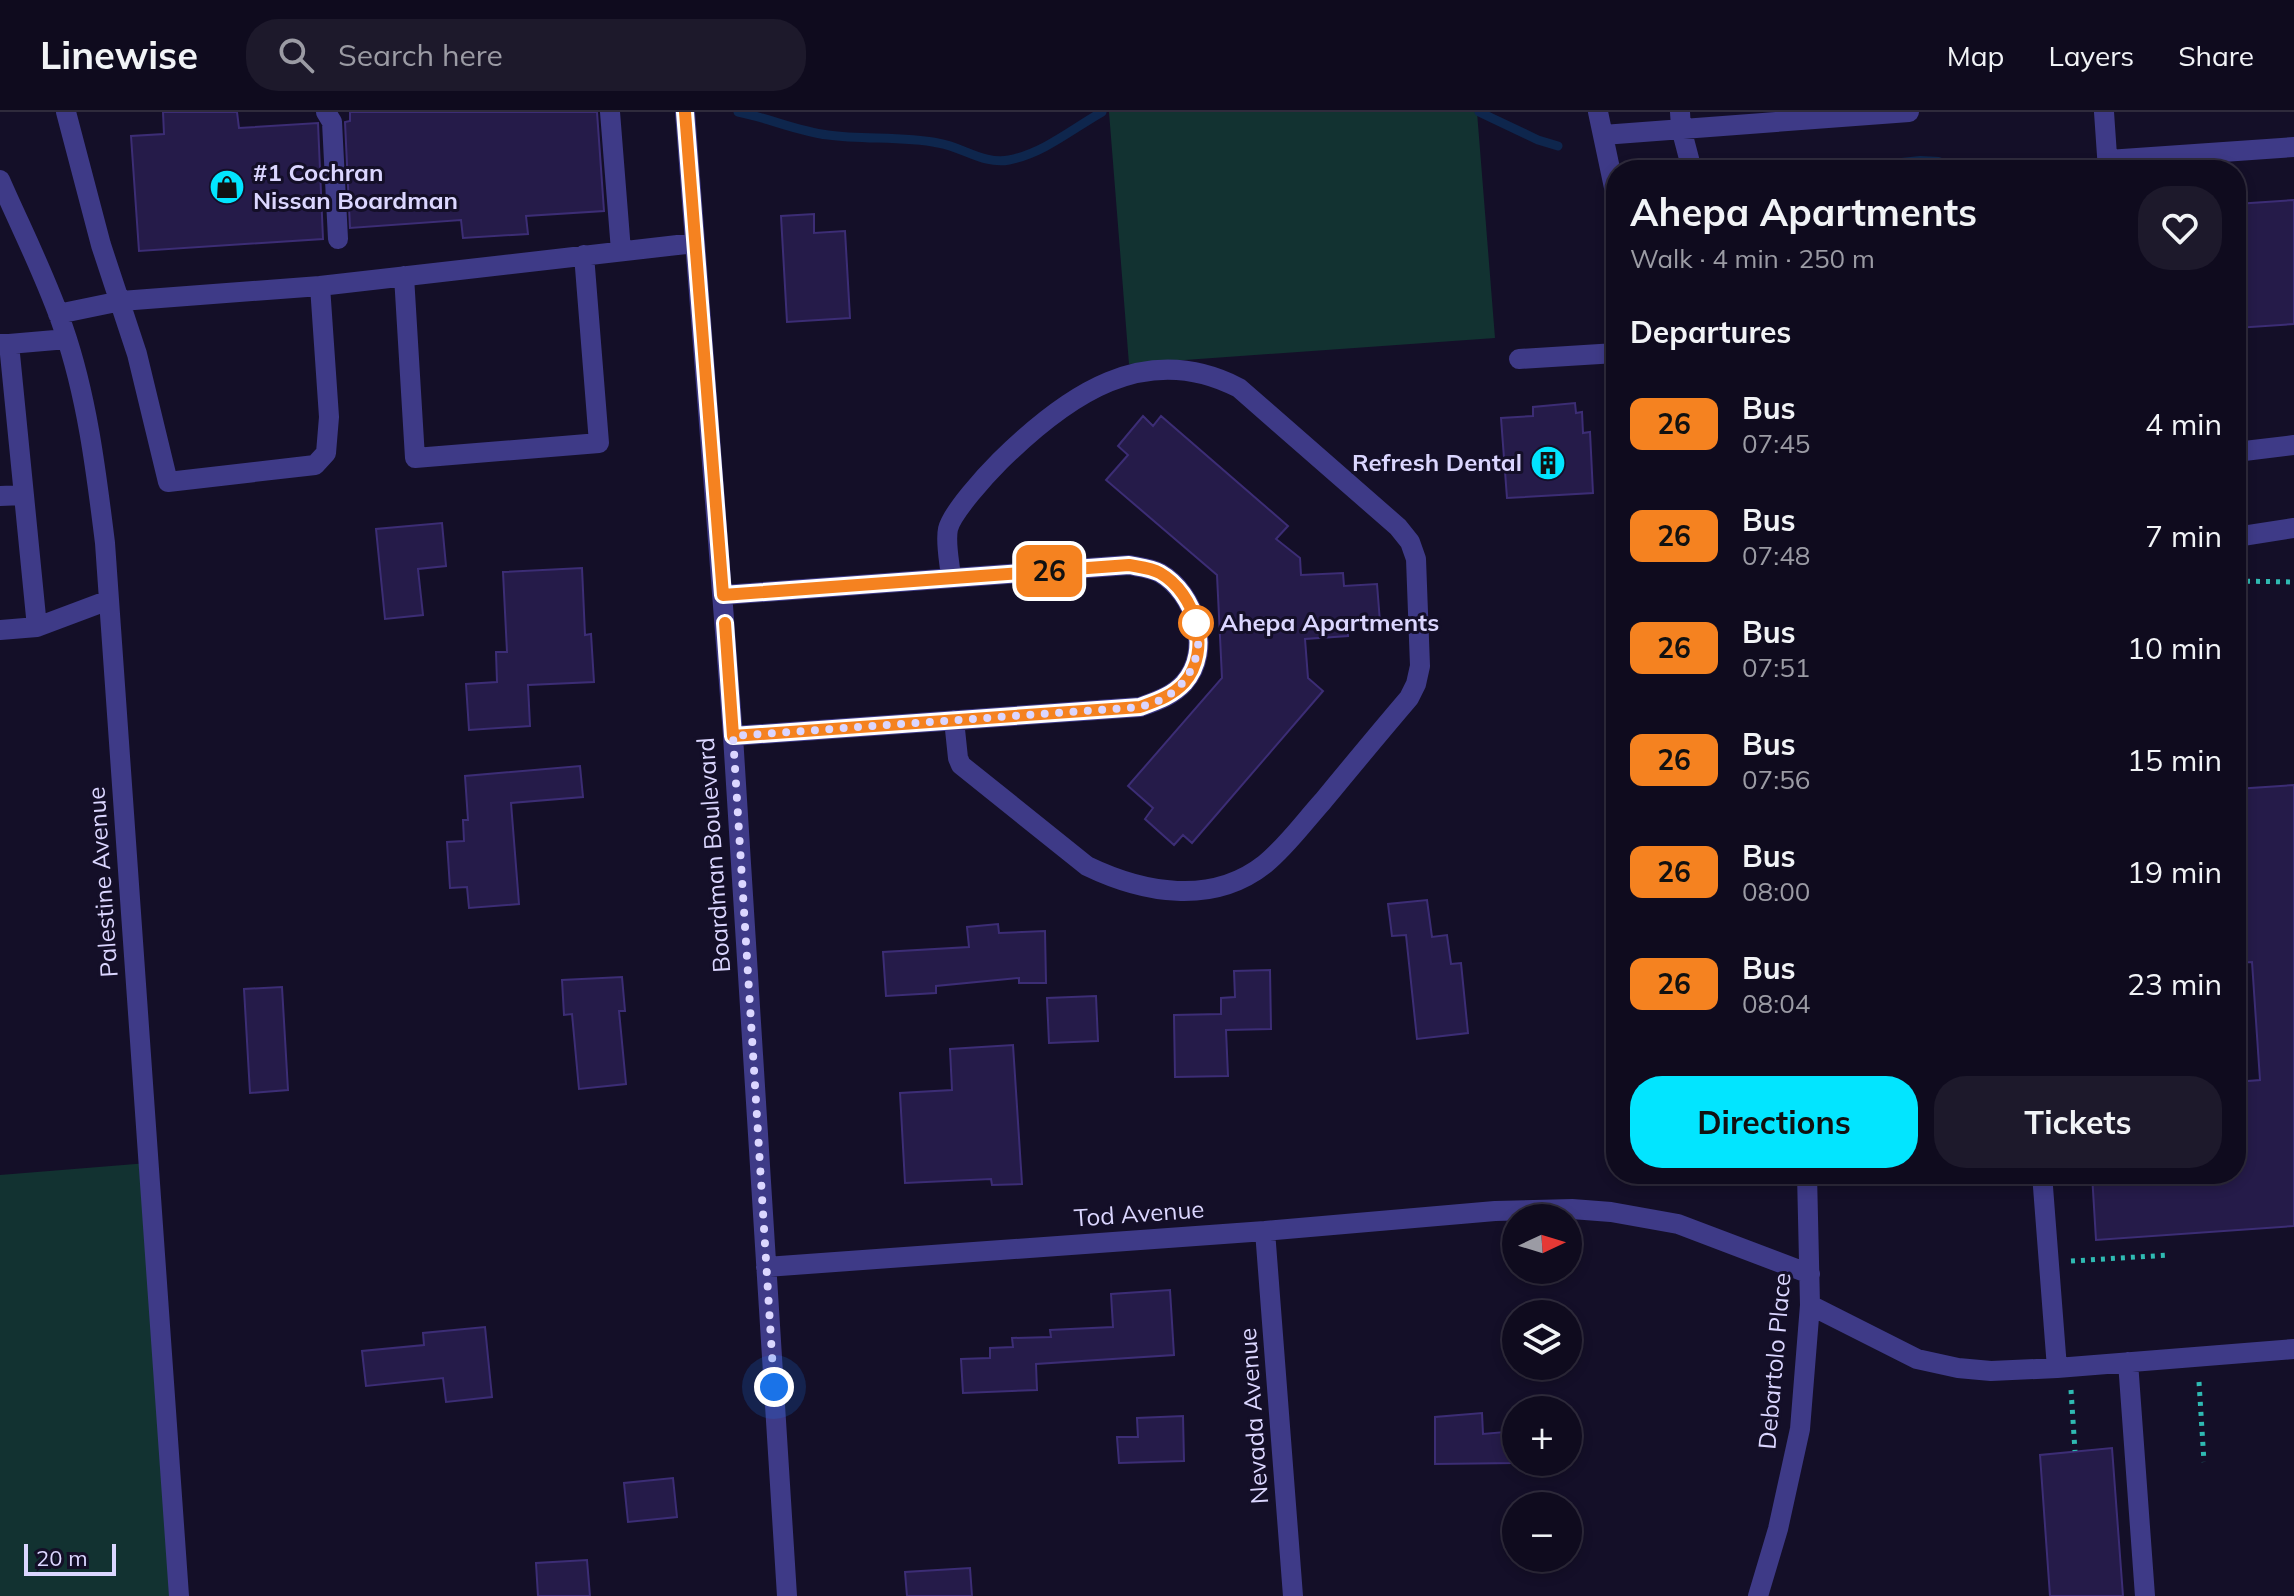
<!DOCTYPE html>
<html lang="en">
<head>
<meta charset="utf-8">
<style>
	:root { --surface:#0f0b1e; --page:#1d192b; --text:#f1f3f6; --muted:#9b9ba4; --line:#2f2b3c; --accent:#02e5ff }
	body { margin:0; font-family:Mulish,sans-serif; background:var(--page); color:var(--text); height:100vh; display:flex; flex-direction:column; font-size:30px; white-space:nowrap }
	* { box-sizing:border-box; margin:0 }
	p { font-size:26px; color:var(--muted) }
	.icon { flex:none; width:44px; height:44px; fill:none; stroke:currentColor; stroke-width:2; stroke-linecap:round; stroke-linejoin:round }
	.map { position:relative; flex:1; overflow:hidden }
	.sheet { position:absolute; left:1606px; top:48px; width:640px; height:1024px; display:flex; flex-direction:column; background:var(--surface); border-radius:32px; box-shadow:0 4px 12px #0003,0 0 0 2px var(--line) }
	.sheet>* { flex:none }
	.badge { padding:0 16px; border-radius:12px; font-size:28px; line-height:52px }
	.needle { width:52px; rotate:86deg }
	.controls { position:absolute; left:1502px; top:1092px; display:grid; gap:16px }
	.controls a { display:grid; place-items:center; width:80px; height:80px; border-radius:50%; background:var(--surface); box-shadow:0 4px 12px #0003,0 0 0 2px var(--line); font-size:40px }
	.scale { position:absolute; left:24px; bottom:20px; width:92px; box-sizing:border-box; padding-left:8px; border:4px solid #dbd6ff; border-top:0; font-size:22px; line-height:28px; white-space:nowrap; color:#dbd6ff; -webkit-text-stroke:6px #140f28; paint-order:stroke }
	.you { position:absolute; width:40px; height:40px; margin:-20px; border:6px solid #fff; border-radius:50%; background:#1a73e8; box-shadow:0 0 0 12px #1a73e833 }
	.map>.badge { position:absolute; translate:-50% -50%; box-shadow:0 0 0 4px #fff }
	h2 { padding:0 24px; font-size:30px; line-height:72px }
	.round { display:grid; place-items:center; flex:none; width:84px; height:84px; border-radius:32px; background:var(--page) }
	.overview { display:flex; align-items:center; justify-content:space-between; height:136px; padding:0 24px }
	h1 { font-size:38px; font-weight:700; line-height:60px }
	.primary-button { display:flex; gap:16px; margin-top:auto; padding:16px 24px }
	.primary-button a { flex:1; height:92px; border-radius:32px; background:var(--accent); color:#111; font-size:32px; font-weight:700; line-height:92px; text-align:center }
	.primary-button a+a { background:var(--page); color:var(--text) }
	ul { padding:0; list-style:none }
	li { display:flex; align-items:center; gap:24px; height:112px; padding:0 24px }
	li div { flex:1 }
	li b { display:block; font-size:30px }
	li em { font-style:normal }
	li .badge { min-width:88px; font-weight:700; text-align:center }
	header { display:flex; align-items:center; gap:48px; box-sizing:border-box; height:112px; padding:0 40px; background:var(--surface); border-bottom:2px solid var(--line) }
	header strong { font-size:38px }
	nav { display:flex; gap:44px; margin-inline-start:auto; font-size:28px }
	.search { width:560px; height:72px; background:var(--page); display:flex; align-items:center; gap:20px; box-sizing:border-box; padding:0 28px; border-radius:32px; color:var(--muted); font-size:30px }
	.map>svg:first-child { display:block }
	.green { fill:#123231 }
	.water { fill:#0e264d }
	.lines { fill:none; stroke-linecap:round; stroke-linejoin:round }
	.stream { stroke:#0e264d; stroke-width:9 }
	.building { fill:#251b49; stroke:#3c2d75; stroke-width:2 }
	.path { stroke:#2fbab2; stroke-width:5; stroke-dasharray:4 6; stroke-linecap:butt }
	.minor { stroke:#3e3a87; stroke-width:20 }
	.line-casing { stroke:#fff; stroke-width:18 }
	.line { stroke:#f58220; stroke-width:12 }
	.walk { stroke:#dbd6ff; stroke-width:8; stroke-dasharray:0 14.4 }
	.stop-dot { fill:#fff; stroke:#f58220; stroke-width:4 }
	.labels { text-anchor:middle; stroke-width:6; stroke-linejoin:round; paint-order:stroke }
	.poi-label { font-size:24px; font-weight:bold; fill:#dbd6ff; stroke:#140f28; text-anchor:start }
	.stop-label { font-size:24px; font-weight:bold; fill:#dbd6ff; stroke:#140f28; text-anchor:start }
	.street-label { font-size:24px; fill:#dbd6ff; stroke:#140f28 }
</style>
</head>
<body>
<header>
<strong>Linewise</strong>
<div class="search"><svg class="icon" aria-label="search" viewBox="0 0 24 24"><circle cx="10" cy="10" r="6"/><path d="M15 15l6 6"/></svg>Search here</div>
<nav><a>Map</a><a>Layers</a><a>Share</a></nav>
</header>
<div class="map">
<svg width="2294" height="1484" viewBox="0 0 2294 1484">
	<rect width="100%" height="100%" fill="#140f28"/>
	<path class="green" d="M1109 0H1477L1495 226 1129 252Z
		M148 1051 179 1484H0V1063Z"/>
	<path class="water" d="M1920 44 1939 45 1978 58H1760L1801 54 1804 49 1815 55Z"/>
	<g class="lines">
		<path class="stream" d="M738 0C769 6 796 19 828 23 864 28 902 24 938 31 963 35 984 53 1009 48 1044 41 1072 17 1102 0
			M1479 0 1538 28 1558 34"/>
	</g>
	<path class="building" d="M163 0H237L239 16 318 11 323 127 139 139 131 24 164 22Z
		M350 0H597L604 99 526 104 528 122 463 126 461 108 350 116 345 10 350 9Z
		M2294 88V212L2236 216V92Z
		M814 102V121L845 119 850 206 787 210 781 104Z
		M1575 291 1576 301 1582 300 1583 321 1590 320 1593 381 1507 386 1501 306 1533 304V295Z
		M1143 304 1153 314 1161 304 1288 414 1276 427 1300 446 1301 463 1343 461 1344 474 1377 472 1380 510 1347 511 1348 524 1305 527 1308 566 1323 579 1192 731 1183 723 1174 733 1145 707 1153 696 1128 674 1222 566 1217 463 1106 368 1128 343 1118 334Z
		M442 411 446 454 418 457 423 503 385 507 376 417Z
		M582 456 585 523 591 522 594 570 528 573 530 614 469 618 466 572 497 570 496 540H507L503 460Z
		M580 654 583 685 511 691 519 792 469 796 467 775 450 776 447 730 464 729 463 708H468L465 664Z
		M2294 673V1114L2096 1128 2092 1062H2236V970L2260 968 2252 850 2236 851V677Z
		M1427 788 1432 825 1447 823 1451 852 1461 851 1468 921 1417 927 1406 823 1392 824 1388 792Z
		M998 812 999 821 1045 819 1046 871H1019V866L936 874V881L886 884 883 840 969 835 967 815Z
		M1270 858 1271 917 1226 918 1228 964 1175 965 1174 903 1221 902V886L1235 885 1234 859Z
		M622 865 625 899H619L626 972 579 977 572 902 564 903 562 868Z
		M282 875 288 978 250 981 244 877Z
		M1096 884 1098 929 1049 931 1047 886Z
		M1013 933 1022 1072 992 1073 991 1067 905 1071 900 981 952 978 950 937Z
		M1170 1178 1174 1243 1036 1252 1037 1278 963 1281 961 1247 990 1246V1236L1013 1235 1012 1226 1051 1225 1050 1218 1113 1215 1111 1182Z
		M485 1215 492 1285 446 1290 443 1266 366 1274 362 1239 424 1233 423 1221Z
		M1482 1301 1483 1322 1516 1319V1351L1435 1352V1305Z
		M1183 1304 1184 1349 1119 1351 1117 1325H1138L1137 1306Z
		M2112 1336 2123 1484H2050L2040 1343Z
		M673 1366 677 1405 628 1410 624 1371Z
		M587 1448 590 1484H538L536 1451Z
		M970 1456 972 1484H907L905 1460Z"/>
	<g class="lines">
		<path class="path" d="M2236 469 2294 470
			M2071 1149 2170 1143
			M2199 1270 2204 1350
			M2071 1278 2075 1339"/>
		<path class="minor" d="M326 0 332 10 338 127
			M610 0 621 139
			M685 0 733 624 787 1484
			M1598 0 1616 85
			M1680 0 1681 16 1692 58
			M2104 0 2108 58
			M1603 23 1909 0
			M2108 48 2294 35
			M0 68C21 116 46 165 63 215 87 284 96 358 105 431L179 1484
			M404 164 415 346 599 331 584 143
			M320 174 695 131
			M58 202 121 189 320 174 329 305 326 341 315 353 168 370 137 242 101 133 66 0
			M0 232H9L37 515 0 518
			M9 232 67 227
			M1519 247 1616 241
			M2236 340 2294 333
			M0 384 24 383
			M2236 425 2294 416
			M951 466C950 452 945 431 948 417 952 400 987 362 1000 349 1066 284 1145 227 1239 276L1398 415 1410 430 1416 447 1420 554 1416 572 1409 586C1380 620 1351 655 1323 689 1304 710 1287 734 1265 752 1212 794 1143 781 1087 754L961 653 958 646 954 608
			M723 483 1129 453C1139 455 1151 456 1160 461 1195 481 1213 538 1184 571 1172 584 1157 589 1140 595L733 624
			M37 515 109 488
			M2042 1062 2057 1256
			M1265 1119 1293 1484
			M766 1155 1265 1119 1495 1099 1572 1097 1611 1100 1678 1112 1810 1162
			M1810 1193 1917 1247 1958 1256 1991 1259 2057 1256 2294 1237
			M2128 1250 2145 1484
			M1758 1484 1778 1417 1800 1317 1810 1193 1807 1062"/>
	</g>
	<g class="lines">
		<defs>
			<path id="line" d="M685 0 723 483 1129 453C1139 455 1151 456 1160 461 1195 481 1213 538 1184 571 1172 584 1156 589 1140 595L733 624 725 511"/>
		</defs>
		<use href="#line" class="line-casing"/>
		<use href="#line" class="line"/>
		<path class="walk" d="M774 1275 733 624 1140 595C1150 592 1161 589 1169 583 1191 569 1204 537 1196 511"/>
	</g>
	<defs>
		<symbol id="shop-disc" viewBox="-11 -11 22 22"><circle r="9.5" fill="#02e5ff" stroke="#140f28"/><path d="M-5-2.5h2.3a2.7 3.5 0 0 1 5.4 0H5L5.5 6h-11ZM-1.5-2.5h3a1.5 2.3 0 0 0-3 0Z" fill="#111"/></symbol>
		<symbol id="building-disc" viewBox="-11 -11 22 22"><circle r="9.5" fill="#02e5ff" stroke="#140f28"/><path d="M-4-6H4V6H1V3H-1V6H-4ZM-2.5-4.3h1.7v1.8h-1.7ZM.8-4.3h1.7v1.8H.8ZM-2.5-1h1.7V.8h-1.7ZM.8-1h1.7V.8H.8Z" fill="#111"/></symbol>
	</defs>
	<g fill-rule="evenodd">
		<use href="#shop-disc" x="207" y="55" width="40" height="40"/>
		<use href="#building-disc" x="1528" y="331" width="40" height="40"/>
	</g>
	<circle class="stop-dot" cx="1196" cy="511" r="16"/>
	<g class="labels">
		<g class="poi-label">
			<text x="253" y="69">#1 Cochran<tspan x="253" dy="28">Nissan Boardman</tspan></text>
			<text x="1522" y="359" text-anchor="end">Refresh Dental</text>
		</g>
		<g class="stop-label">
			<text x="1220" y="519">Ahepa Apartments</text>
		</g>
		<g class="street-label">
			<text transform="translate(714 743) rotate(-94)" y="8">Boardman Boulevard</text>
			<text transform="translate(103 770) rotate(-94)" y="8">Palestine Avenue</text>
			<text transform="translate(1139 1102) rotate(-4)" y="8">Tod Avenue</text>
			<text transform="translate(1775 1249) rotate(-85)" y="8">Debartolo Place</text>
			<text transform="translate(1254 1304) rotate(-94)" y="8">Nevada Avenue</text>
		</g>
	</g>
</svg>
<div class="controls">
<a><svg class="needle" viewBox="-14 -14 28 28"><path d="M0-13l5 13h-10z" fill="#e53935"/><path d="M0 13l5-13h-10z" fill="#9b9ba4"/></svg></a>
<a><svg class="icon" aria-label="layers" viewBox="0 0 24 24"><path d="M12 4l9 5-9 5-9-5zM3 14l9 5 9-5"/></svg></a>
<a>+</a>
<a>−</a>
</div>
<div class="scale">20 m</div>
<div class="you" style="left:774px;top:1275px"></div>
<b class="badge" style="left:1049px;top:459px;background:#f58220;color:#111">26</b>
<section class="sheet">
<div class="overview"><div><h1>Ahepa Apartments</h1><p>Walk · 4 min · 250 m</p></div><a class="round"><svg class="icon" aria-label="heart" viewBox="0 0 24 24"><path d="M12 20l-8-8c-3-5 5-10 8-4 3-6 11-1 8 4z"/></svg></a></div>
<h2>Departures</h2>
<ul>
<li><span class="badge" style="background:#f58220;color:#111">26</span><div><b>Bus</b><p>07:45</p></div><em>4 min</em></li>
<li><span class="badge" style="background:#f58220;color:#111">26</span><div><b>Bus</b><p>07:48</p></div><em>7 min</em></li>
<li><span class="badge" style="background:#f58220;color:#111">26</span><div><b>Bus</b><p>07:51</p></div><em>10 min</em></li>
<li><span class="badge" style="background:#f58220;color:#111">26</span><div><b>Bus</b><p>07:56</p></div><em>15 min</em></li>
<li><span class="badge" style="background:#f58220;color:#111">26</span><div><b>Bus</b><p>08:00</p></div><em>19 min</em></li>
<li><span class="badge" style="background:#f58220;color:#111">26</span><div><b>Bus</b><p>08:04</p></div><em>23 min</em></li>
</ul>
<div class="primary-button"><a>Directions</a><a>Tickets</a></div>
</section>
</div>
</body>
</html>
